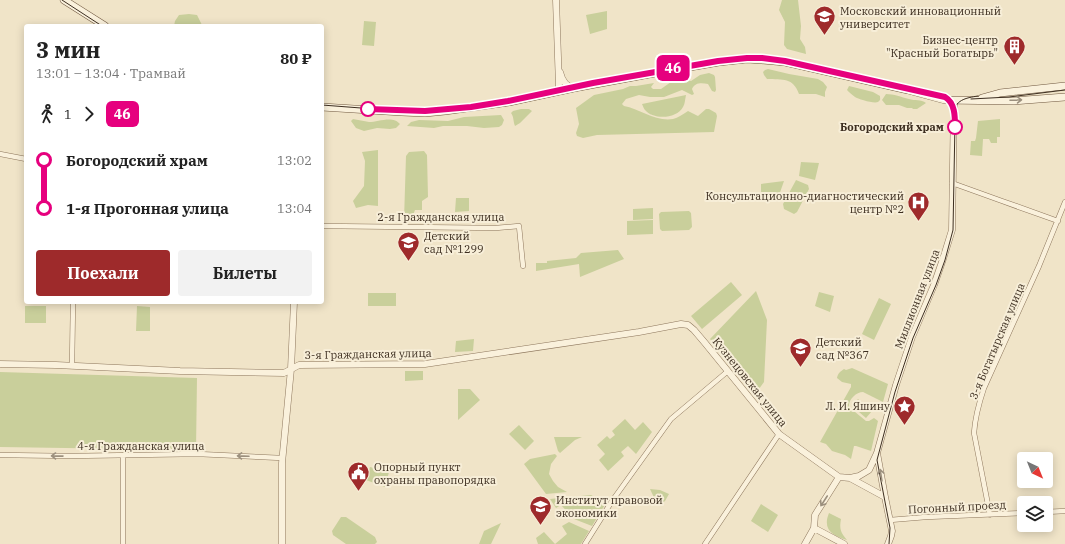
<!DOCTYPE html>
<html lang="ru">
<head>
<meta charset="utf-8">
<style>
	:root { --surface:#fff; --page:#f2f2f2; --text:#222; --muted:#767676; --accent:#9e2a2b }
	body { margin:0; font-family:"IBM Plex Serif",serif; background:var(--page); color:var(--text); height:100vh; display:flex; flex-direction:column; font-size:15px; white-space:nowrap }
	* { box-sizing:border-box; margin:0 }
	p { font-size:13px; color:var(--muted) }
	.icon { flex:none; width:22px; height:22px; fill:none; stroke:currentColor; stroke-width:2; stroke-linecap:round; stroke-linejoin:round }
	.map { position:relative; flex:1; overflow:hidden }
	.sheet { position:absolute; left:24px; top:24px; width:300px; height:280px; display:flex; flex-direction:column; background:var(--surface); border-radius:4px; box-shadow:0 2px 10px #0003 }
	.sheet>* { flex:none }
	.badge { padding:0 8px; border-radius:6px; font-size:14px; line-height:26px }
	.needle { width:26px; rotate:137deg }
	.tools { position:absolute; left:1017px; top:452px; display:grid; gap:8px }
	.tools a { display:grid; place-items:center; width:36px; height:36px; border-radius:4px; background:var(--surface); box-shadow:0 2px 10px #0003; font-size:20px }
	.map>.badge { position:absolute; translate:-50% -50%; box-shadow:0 0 0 2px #fff }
	.legs { display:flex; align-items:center; gap:6px; height:44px; padding:0 12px; font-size:13px }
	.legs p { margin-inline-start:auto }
	.headline { display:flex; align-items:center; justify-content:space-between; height:68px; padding:0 12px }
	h1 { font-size:22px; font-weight:700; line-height:30px }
	.button { display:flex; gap:8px; margin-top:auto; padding:8px 12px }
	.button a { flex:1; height:46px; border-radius:4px; background:var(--accent); color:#fff; font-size:16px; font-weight:700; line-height:46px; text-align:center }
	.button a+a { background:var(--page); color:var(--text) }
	ul { padding:0 12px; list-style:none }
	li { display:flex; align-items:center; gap:14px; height:48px; font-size:15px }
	li i { display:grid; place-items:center; width:6px; height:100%; margin:0 5px; background:currentColor }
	li i::after { content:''; width:10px; height:10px; margin:-5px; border:3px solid; border-radius:50%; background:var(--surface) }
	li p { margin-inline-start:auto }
	li:first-child i { background:linear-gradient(#0000 50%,currentColor 0) }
	li:last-child i { background:linear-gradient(currentColor 50%,#0000 0) }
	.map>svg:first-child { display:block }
	.green { fill:#c9cf9b }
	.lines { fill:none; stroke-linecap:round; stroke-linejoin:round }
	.minor-casing { stroke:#8d765c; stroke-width:5.5 }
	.tertiary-casing { stroke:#8d765c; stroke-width:7 }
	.secondary-casing { stroke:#6f573f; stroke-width:8 }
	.minor { stroke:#faf1dc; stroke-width:4.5 }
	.tertiary { stroke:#faf1dc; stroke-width:6 }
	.secondary { stroke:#faf1dc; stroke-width:7 }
	.tram { stroke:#3d2e20; stroke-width:1 }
	.oneway { stroke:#9c907e }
	.line-1-casing { stroke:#fff; stroke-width:9 }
	.line-1 { stroke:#e6007e; stroke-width:6 }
	.stop-1-dot { fill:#fff; stroke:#e6007e; stroke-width:2 }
	.labels { text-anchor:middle; stroke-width:4; stroke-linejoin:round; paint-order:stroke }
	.poi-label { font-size:11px; fill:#3d2e20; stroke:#f7eed8; text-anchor:start }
	.stop-label { font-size:11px; font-weight:bold; fill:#3d2e20; stroke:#f7eed8; text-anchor:end }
	.street-label { font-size:11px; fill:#3d2e20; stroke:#f7eed8 }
</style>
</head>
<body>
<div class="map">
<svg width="1065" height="544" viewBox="0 0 1065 544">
	<rect width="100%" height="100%" fill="#f0e4c8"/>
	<path class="green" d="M782 0H798L801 26 800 39 805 47 806 54 787 49 784 45 785 22 779 10Z
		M607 11V29L590 34 586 15Z
		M189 14 197 15 202 25 205 26H174L175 21 179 15Z
		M364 21 376 22 374 46 362 45Z
		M768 69 789 74 818 79 823 82 827 87 825 92V97L816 94H799C793 77 783 80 767 79L764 75 763 72 765 70Z
		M709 73 714 75 715 77 716 90 715 92 712 91 708 84C702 83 695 82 692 89L694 94 692 95 682 90 664 97H650L639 95 626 99 622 104 624 106C640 109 656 122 673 119 678 118 683 114 688 111L698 116 706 109H709L716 113 717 116 714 132 597 135 583 138 577 136 576 133 579 124 576 108 594 95 623 89 630 86H636L654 83 651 87 653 89H661L678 77 691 81 700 75Z
		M849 86 873 92 880 96C880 99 881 100 878 102 874 104 858 99 855 97 852 95 849 92 847 90Z
		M886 94C894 94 901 97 909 99 915 101 921 99 926 103L917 109H913L912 108H907L899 105H886L882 100Z
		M686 95C685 99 685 104 683 107 677 119 653 120 645 110 644 109 643 106 642 104Z
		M521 109H529L532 111 520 123 515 126C513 121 514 117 511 113L513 111Z
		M501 115 504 120 502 125 499 127 484 128 467 126H443L434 128 407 126 411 122 419 120 448 121 464 117Z
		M353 119C358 120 364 121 369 122 378 122 393 115 400 124L396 128 390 129 377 128 364 131 356 128 351 121Z
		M1000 119V137H997V143H991L989 139H983L982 156 970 155 971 141H975L976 138 978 121Z
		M378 150V206L368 205 356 208 353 201 364 186 365 161 362 152Z
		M424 151 427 155 428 197 422 201V210H415L412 218 404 220 406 156 409 152Z
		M801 162 819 163 815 180 799 176Z
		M796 180 808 185 809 189 797 212 794 214 784 209 783 204 795 182Z
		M784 181 777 201 761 202V184Z
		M456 198H469V211L455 212Z
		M653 208V219L633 220V209Z
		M689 211 691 213 692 227 689 230 662 231 660 229 659 214 661 212Z
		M653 220V234L627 235V221Z
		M618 250 624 259 580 277 579 264 536 271V263H547V261L576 258 581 253Z
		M731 282 742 295 702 329 691 316Z
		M756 291 767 320 764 382 756 393 710 339Z
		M819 292 834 296 830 312 815 306Z
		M368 293H396V306H368Z
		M879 298 891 304 874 340 862 334Z
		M25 306H46V323H25Z
		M137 306 150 307V331H136Z
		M474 339 473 351 455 352 456 341Z
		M852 368 888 384 883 402 863 392C856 392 848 400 849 407L866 421H869L874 418 878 421 871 451 856 446H854L851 459 845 455 832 451 826 444 820 442 851 387V384L842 382 837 378C838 373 840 372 844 369L846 370Z
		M405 371H423V380L405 381Z
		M0 372 197 378 196 450 0 447Z
		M458 389H470L480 400 458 420Z
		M858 399 872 411 866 418 852 406Z
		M625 419 635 430 643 422 652 432 636 454 628 446 621 452 624 456 608 471 599 460 605 454 597 445 607 436 610 439 615 435 612 431Z
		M519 425 534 441 525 450 509 434Z
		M554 437H582L575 440 560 453 558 451Z
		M555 454 557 456 551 464 549 474 553 481 558 487 567 492 546 494 524 464 530 459Z
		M370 467 389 472 385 487 366 480Z
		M650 489 660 490 669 494 665 501 658 506Z
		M591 495 606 503 592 526 574 519 561 505 556 508 550 499Z
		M761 504 778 515 768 532 751 521Z
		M829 513 841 519C839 529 841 533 847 540 833 536 822 530 829 513Z
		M341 517H346L375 537 377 542 375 544H346L333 535 332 531Z
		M569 522 589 531 581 544H538L536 538 544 532 555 544 567 534 562 526Z
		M501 523 491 544H479L484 531Z"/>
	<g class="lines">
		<defs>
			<path id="minor" d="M0 154 26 159
				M952 183 1002 201 1058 221
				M322 226 496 228 519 226 523 266
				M72 366 73 302
				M0 455 71 456 198 454 282 458
				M123 455V544
				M1046 512 1065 511
				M990 515 974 433C975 417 979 403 984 388L1039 266 1065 202
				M890 520 926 517 1024 513
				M585 544 612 501 671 419 728 371
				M705 544 779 434"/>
			<path id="tertiary" d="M560 72C562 80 566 87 574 88
				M555 92 557 91 559 86 556 0
				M0 364 56 365 180 371 284 373 299 365 425 364 639 332 681 324 688 325 694 330 705 343 779 434 839 477
				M877 453 885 497 892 531 891 536 888 544
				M850 478 885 497
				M282 544V463L291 369 294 302
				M805 544 814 528
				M844 544 814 528 815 515 839 477 850 478 859 476 869 470 877 453 896 385 912 337 934 285 943 259 952 230 954 101"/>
			<path id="secondary" d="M64 0 105 26
				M982 98 1000 93 1065 86
				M322 107 402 112 425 113 445 111 509 102 574 88 655 73 719 62 747 59 762 60 785 62 908 90 945 100 1014 101 1065 97"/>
		</defs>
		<use href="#minor" class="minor-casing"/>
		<use href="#tertiary" class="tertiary-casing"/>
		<use href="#secondary" class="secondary-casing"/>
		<use href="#minor" class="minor"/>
		<use href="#tertiary" class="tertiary"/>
		<use href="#secondary" class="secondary"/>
		<path class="tram" d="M62 0 102 26
			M971 99 1009 97 1065 90
			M322 105 400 111H425L444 110 508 101 604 81 718 61 747 58H762L785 61 938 95C954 99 954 107 955 122L953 230 945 260 936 285 913 338 895 392 877 460 890 528 889 544
			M953 114C955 100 965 98 978 96"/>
	</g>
	<defs><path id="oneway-shaft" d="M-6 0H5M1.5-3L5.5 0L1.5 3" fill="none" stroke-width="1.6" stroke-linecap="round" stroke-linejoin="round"/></defs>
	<g class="oneway">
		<use href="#oneway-shaft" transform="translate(1016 100) rotate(-2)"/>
		<use href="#oneway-shaft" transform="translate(57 456) rotate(-179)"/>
		<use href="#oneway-shaft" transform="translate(243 456) rotate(-178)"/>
		<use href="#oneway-shaft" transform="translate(881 475) rotate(-99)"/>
		<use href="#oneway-shaft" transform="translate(824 501) rotate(123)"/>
	</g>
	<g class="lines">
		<defs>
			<path id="line-1" d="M368 109 425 111 471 107 508 101 593 83 718 61 747 58H762L785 61 945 97C955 103 955 116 955 127"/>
		</defs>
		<use href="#line-1" class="line-1-casing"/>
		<use href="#line-1" class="line-1"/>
	</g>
	<defs>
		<symbol id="university-pin" viewBox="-11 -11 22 30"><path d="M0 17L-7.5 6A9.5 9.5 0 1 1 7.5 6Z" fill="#9e2a2b" stroke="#f7eed8"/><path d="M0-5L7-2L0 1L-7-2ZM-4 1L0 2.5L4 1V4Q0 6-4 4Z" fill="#fff"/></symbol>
		<symbol id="building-pin" viewBox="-11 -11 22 30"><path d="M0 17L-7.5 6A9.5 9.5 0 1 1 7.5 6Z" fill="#9e2a2b" stroke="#f7eed8"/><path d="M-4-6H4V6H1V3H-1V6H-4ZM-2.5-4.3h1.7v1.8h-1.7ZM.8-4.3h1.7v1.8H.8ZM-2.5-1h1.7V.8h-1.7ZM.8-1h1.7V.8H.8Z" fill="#fff"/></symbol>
		<symbol id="hospital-pin" viewBox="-11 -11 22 30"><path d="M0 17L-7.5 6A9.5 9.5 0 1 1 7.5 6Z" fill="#9e2a2b" stroke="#f7eed8"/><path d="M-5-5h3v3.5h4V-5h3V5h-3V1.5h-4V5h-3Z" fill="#fff"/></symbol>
		<symbol id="school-pin" viewBox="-11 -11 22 30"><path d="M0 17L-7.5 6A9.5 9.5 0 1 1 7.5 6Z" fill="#9e2a2b" stroke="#f7eed8"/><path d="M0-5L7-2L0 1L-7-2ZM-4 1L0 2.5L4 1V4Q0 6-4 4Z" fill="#fff"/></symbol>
		<symbol id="sight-pin" viewBox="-11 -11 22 30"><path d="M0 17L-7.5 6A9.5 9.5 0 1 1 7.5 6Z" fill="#9e2a2b" stroke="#f7eed8"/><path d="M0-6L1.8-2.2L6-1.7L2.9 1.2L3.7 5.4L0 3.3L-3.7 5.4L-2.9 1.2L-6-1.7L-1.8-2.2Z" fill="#fff"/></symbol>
		<symbol id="civic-pin" viewBox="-11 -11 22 30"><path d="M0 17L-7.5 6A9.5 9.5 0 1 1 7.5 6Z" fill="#9e2a2b" stroke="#f7eed8"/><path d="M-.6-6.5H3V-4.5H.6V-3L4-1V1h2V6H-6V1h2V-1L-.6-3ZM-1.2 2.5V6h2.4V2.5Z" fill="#fff"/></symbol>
	</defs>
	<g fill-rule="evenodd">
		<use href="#university-pin" x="812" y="4" width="25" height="34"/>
		<use href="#building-pin" x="1002" y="34" width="25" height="34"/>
		<use href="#hospital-pin" x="906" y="190" width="25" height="34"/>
		<use href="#school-pin" x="396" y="230" width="25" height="34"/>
		<use href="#school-pin" x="788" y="336" width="25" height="34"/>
		<use href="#sight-pin" x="892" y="394" width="25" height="34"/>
		<use href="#civic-pin" x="346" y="460" width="25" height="34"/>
		<use href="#university-pin" x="528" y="494" width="25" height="34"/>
	</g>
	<g class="stop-1-dot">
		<circle cx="368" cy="109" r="7"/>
		<circle cx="955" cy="127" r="7"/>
	</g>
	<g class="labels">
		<g class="poi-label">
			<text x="840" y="15">Московский инновационный<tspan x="840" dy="13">университет</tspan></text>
			<text x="998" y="44" text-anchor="end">Бизнес-центр<tspan x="998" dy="13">"Красный Богатырь"</tspan></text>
			<text x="904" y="200" text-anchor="end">Консультационно-диагностический<tspan x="904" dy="13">центр №2</tspan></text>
			<text x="424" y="240">Детский<tspan x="424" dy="13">сад №1299</tspan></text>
			<text x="816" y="346">Детский<tspan x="816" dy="13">сад №367</tspan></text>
			<text x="890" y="410" text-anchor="end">Л. И. Яшину</text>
			<text x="374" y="471">Опорный пункт<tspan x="374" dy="13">охраны правопорядка</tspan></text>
			<text x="556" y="504">Институт правовой<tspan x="556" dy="13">экономики</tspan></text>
		</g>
		<g class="stop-label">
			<text x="944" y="131">Богородский храм</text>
		</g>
		<g class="street-label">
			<text x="441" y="221">2-я Гражданская улица</text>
			<text transform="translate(917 299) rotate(-69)" y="4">Миллионная улица</text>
			<text transform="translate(997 341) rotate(-67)" y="4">3-я Богатырская улица</text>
			<text transform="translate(368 354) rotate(-1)" y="4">3-я Гражданская улица</text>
			<text transform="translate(750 382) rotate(51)" y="4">Кузнецовская улица</text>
			<text x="141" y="450">4-я Гражданская улица</text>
			<text transform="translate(957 507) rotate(-3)" y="4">Погонный проезд</text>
		</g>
	</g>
</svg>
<div class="tools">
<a><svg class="needle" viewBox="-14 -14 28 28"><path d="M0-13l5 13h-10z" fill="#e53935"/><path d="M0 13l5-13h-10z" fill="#767676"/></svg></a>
<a><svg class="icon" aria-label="layers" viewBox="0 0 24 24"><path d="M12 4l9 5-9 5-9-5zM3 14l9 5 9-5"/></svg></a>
</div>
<b class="badge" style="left:673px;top:68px;background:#e6007e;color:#fff">46</b>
<section class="sheet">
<div class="headline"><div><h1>3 мин</h1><p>13:01 – 13:04 · Трамвай</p></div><b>80 ₽</b></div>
<div class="legs"><svg class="icon" aria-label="walk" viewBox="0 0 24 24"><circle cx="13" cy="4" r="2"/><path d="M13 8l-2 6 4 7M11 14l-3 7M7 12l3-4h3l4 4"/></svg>1<svg class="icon" aria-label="forward" viewBox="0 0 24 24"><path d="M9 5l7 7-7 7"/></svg><b class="badge" style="background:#e6007e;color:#fff">46</b></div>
<ul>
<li><i style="color:#e6007e"></i><b>Богородский храм</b><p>13:02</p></li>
<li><i style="color:#e6007e"></i><b>1-я Прогонная улица</b><p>13:04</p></li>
</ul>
<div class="button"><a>Поехали</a><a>Билеты</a></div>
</section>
</div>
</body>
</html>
